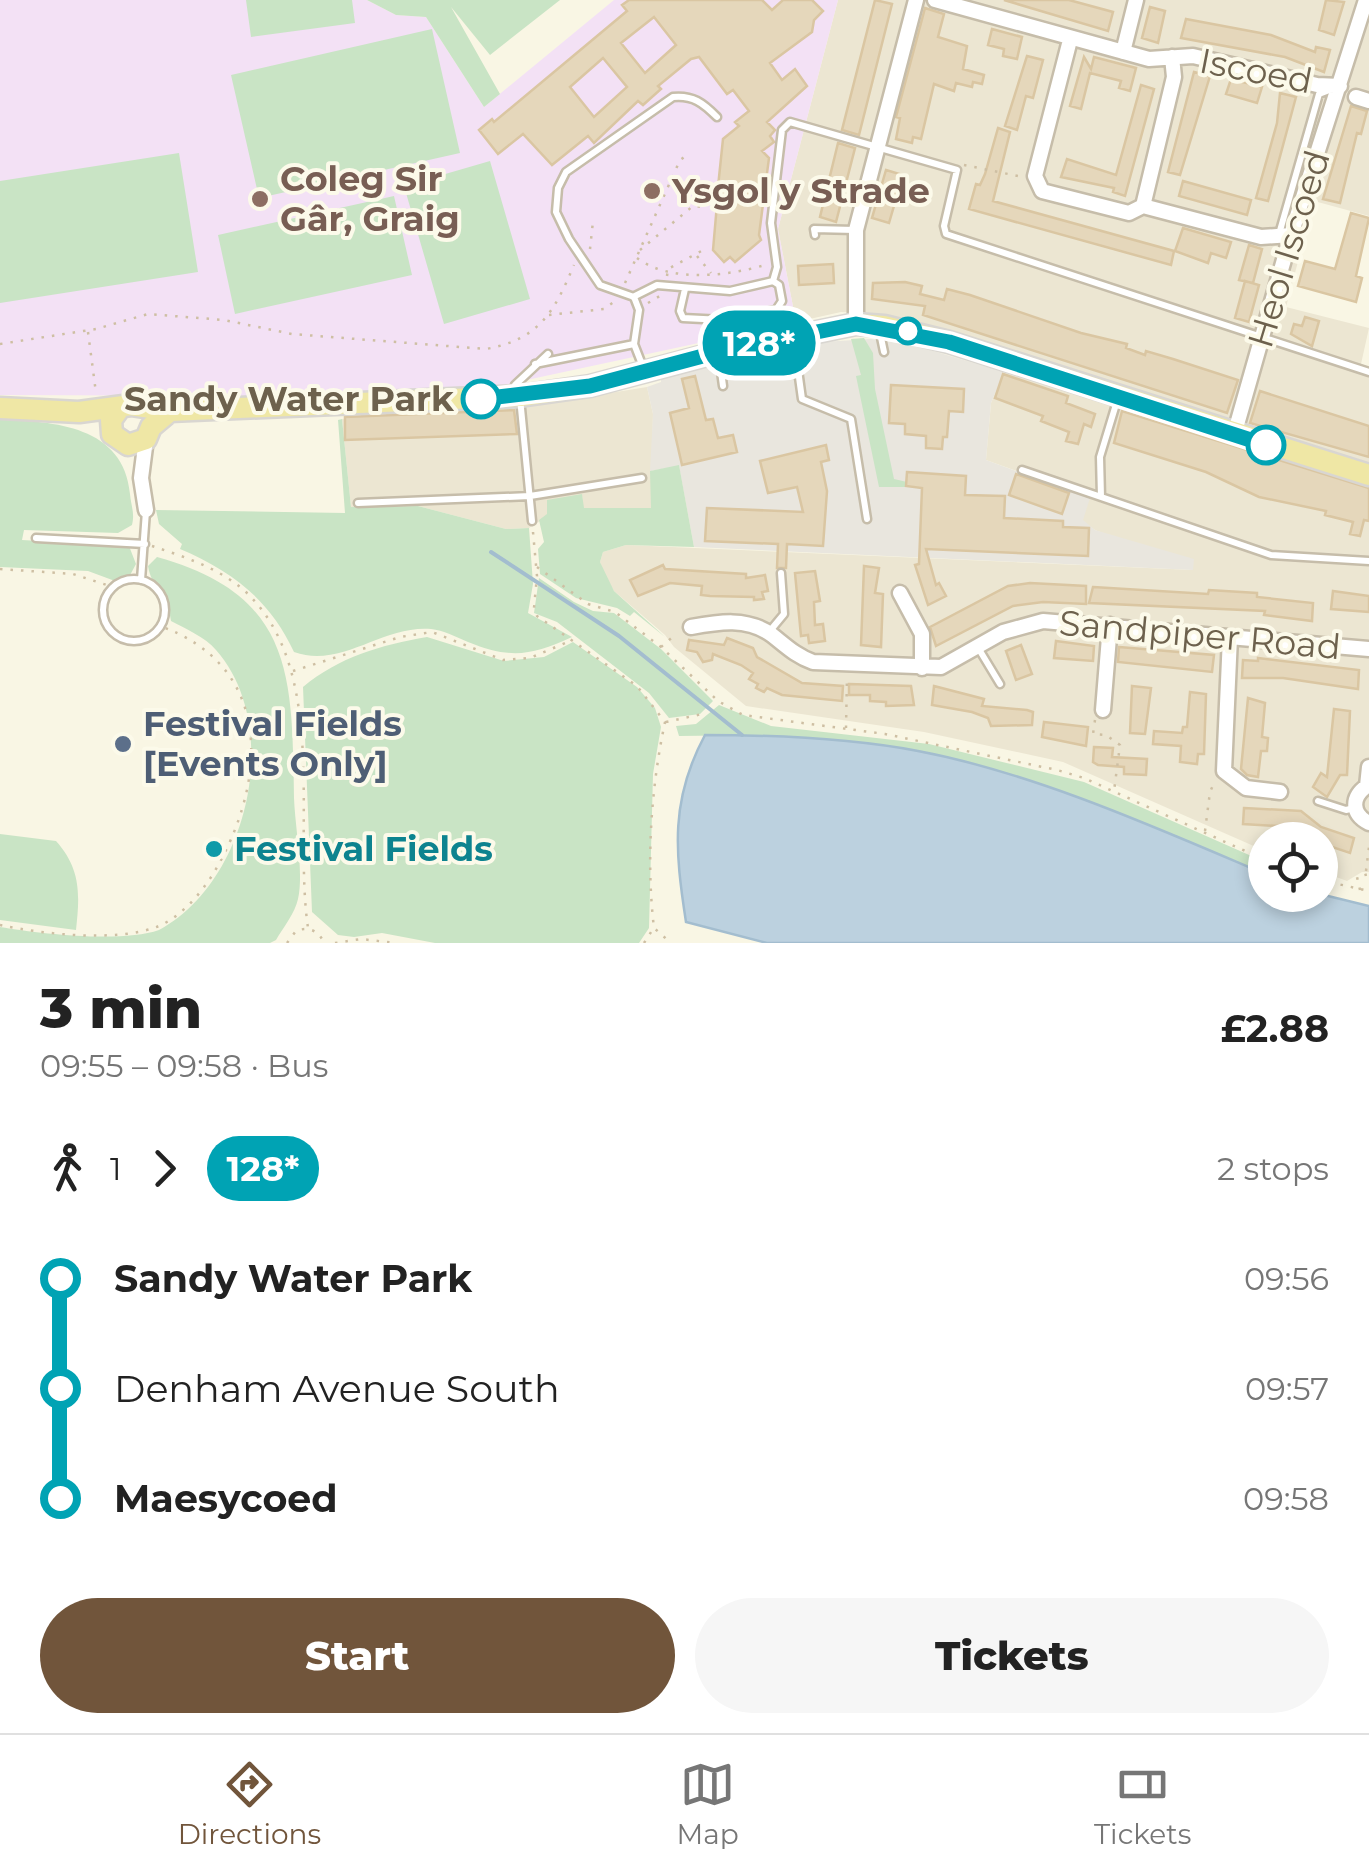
<!DOCTYPE html>
<html lang="en">
<head>
<meta charset="utf-8">
<style>
	:root { --surface:#fff; --page:#f6f6f6; --text:#222; --muted:#767676; --line:#e0e0e0; --accent:#71553b }
	body { margin:0; font-family:Montserrat,sans-serif; background:var(--page); color:var(--text); height:100vh; display:flex; flex-direction:column; font-size:38px; white-space:nowrap }
	* { box-sizing:border-box; margin:0 }
	p { font-size:32px; color:var(--muted) }
	.icon { flex:none; width:55px; height:55px; fill:none; stroke:currentColor; stroke-width:2; stroke-linecap:round; stroke-linejoin:round }
	.map { position:relative; height:943px; overflow:hidden }
	.sheet { display:flex; flex-direction:column; background:var(--surface); flex:1 }
	.sheet>* { flex:none }
	.badge { padding:0 20px; border-radius:32px; font-size:35px; line-height:65px }
	.controls { position:absolute; left:1248px; top:822px; display:grid; gap:20px }
	.controls a { display:grid; place-items:center; width:90px; height:90px; border-radius:50%; background:var(--surface); box-shadow:0 5px 15px #0003; font-size:50px }
	.map>.badge { position:absolute; translate:-50% -50%; box-shadow:0 0 0 5px #fff }
	.legs { display:flex; align-items:center; gap:15px; height:110px; padding:0 40px; font-size:32px }
	.legs p { margin-inline-start:auto }
	.headline { display:flex; align-items:center; justify-content:space-between; height:170px; padding:0 40px }
	h1 { font-size:55px; font-weight:800; line-height:75px }
	.cta { display:flex; gap:20px; margin-top:auto; padding:20px 40px }
	.cta a { flex:1; height:115px; border-radius:60px; background:var(--accent); color:#fff; font-size:40px; font-weight:800; line-height:115px; text-align:center }
	.cta a+a { background:var(--page); color:var(--text) }
	ul { padding:0 40px; list-style:none }
	li { display:flex; align-items:center; gap:35px; height:110px; font-size:38px }
	li i { display:grid; place-items:center; width:15px; height:100%; margin:0 12px; background:currentColor }
	li i::after { content:''; width:25px; height:25px; margin:-12px; border:8px solid; border-radius:50%; background:var(--surface) }
	li p { margin-inline-start:auto }
	li:first-child i { background:linear-gradient(#0000 50%,currentColor 0) }
	li:last-child i { background:linear-gradient(currentColor 50%,#0000 0) }
	.tab-bar { display:flex; justify-content:space-around; align-items:center; height:140px; border-top:2px solid var(--line); background:var(--surface); font-size:28px; color:var(--muted) }
	.tab-bar a { display:grid; justify-items:center; gap:5px }
	.tab-bar .current { color:var(--accent) }
	.map>svg:first-child { display:block }
	.residential { fill:#ece6d2 }
	.industrial { fill:#e9e6de }
	.education { fill:#f3e1f5 }
	.green { fill:#c9e4c5 }
	.water { fill:#bcd1df; stroke:#a3bdcf; stroke-width:2.5 }
	.lines { fill:none; stroke-linecap:round; stroke-linejoin:round }
	.stream { stroke:#a3bdcf; stroke-width:4 }
	.building { fill:#e5d7bb; stroke:#dac6a2; stroke-width:2.5; fill-rule:evenodd }
	.lane-casing { stroke:#c6bdaa; stroke-width:11 }
	.street-casing { stroke:#c6bdaa; stroke-width:19 }
	.primary-casing { stroke:#d9d6d1; stroke-width:25 }
	.path { stroke:#cebfa3; stroke-width:2.5; stroke-dasharray:2.5 8; stroke-linecap:butt }
	.lane { stroke:#fff; stroke-width:6 }
	.street { stroke:#fff; stroke-width:14 }
	.primary { stroke:#efe7a5; stroke-width:20 }
	.line-1-casing { stroke:#fff; stroke-width:22 }
	.line-1 { stroke:#00a3b4; stroke-width:15 }
	.education-dot { fill:#8d6e63; stroke:#fcfaea; stroke-width:4 }
	.stop-1-dot { fill:#fff; stroke:#00a3b4; stroke-width:5 }
	.service-dot { fill:#5c6f8a; stroke:#fcfaea; stroke-width:4 }
	.culture-dot { fill:#0f9aa8; stroke:#fcfaea; stroke-width:4 }
	.labels { text-anchor:middle; stroke-width:8; stroke-linejoin:round; paint-order:stroke }
	.street-label { font-size:35px; fill:#6d614d; stroke:#fcfaea }
	.education-label { font-size:35px; font-weight:bold; fill:#785e54; stroke:#fcfaea; text-anchor:start }
	.stop-label { font-size:35px; font-weight:bold; fill:#6d614d; stroke:#fcfaea; text-anchor:end }
	.service-label { font-size:35px; font-weight:bold; fill:#4e5e75; stroke:#fcfaea; text-anchor:start }
	.culture-label { font-size:35px; font-weight:bold; fill:#0d838f; stroke:#fcfaea; text-anchor:start }
</style>
</head>
<body>
<div class="map">
<svg width="1369" height="943" viewBox="0 0 1369 943">
	<rect width="100%" height="100%" fill="#f9f6e4"/>
	<path class="residential" d="M838 0H1369V216L1314 201 1286 307 1369 328 1361 364 1369 367V464L925 325 870 313 841 312 796 322 778 229Z
		M1004 372 1369 487V872H1362L1347 881 1320 871V840H1265V851L1063 762 924 732 746 706 674 647 665 635 614 591 605 577 600 562 603 552 626 545 1193 570 1095 530 1082 521 1089 497 986 460 991 403Z
		M647 387 653 414 651 508H583L582 495 529 528 506 529 418 506 351 507 342 419 530 406Z"/>
	<path class="industrial" d="M871 339 913 345 1004 372 991 403 986 460 1090 498 1083 520 1095 530 1194 559 1193 570 694 547 679 466 650 471 653 414 647 387 661 382V379L805 343Z"/>
	<path class="education" d="M0 0H367L396 15 426 17 484 107 614 0H838L778 229 796 322 499 386 263 396 0 395Z"/>
	<path class="green" d="M246 0H352L355 23 251 37Z
		M367 0H560L490 55 451 7 500 94 484 107 426 17 396 15Z
		M432 29 460 153 259 198 231 75Z
		M179 153 198 272 0 303V181Z
		M490 161 530 299 444 324 404 186Z
		M394 196 412 275 235 314 218 235Z
		M864 338 873 353 875 389 894 479 907 482 906 487H879L856 376 861 375 851 339Z
		M342 419 351 507 418 506 506 529 529 528 533 584 528 613 572 637C531 656 510 659 468 642 456 637 443 630 431 629 382 625 342 669 294 652 270 600 232 571 180 549L182 544 159 524 156 510 345 513 338 420Z
		M0 420C54 421 124 426 130 494 131 506 135 513 132 525L118 533 24 530 22 540 129 546 136 564 129 577 115 581 88 571 0 567Z
		M679 465 694 547 626 545 603 552 600 562 614 591 665 637 634 612 630 616 617 608 576 598 540 574 538 549 544 542 539 520 547 514V500L582 494 584 508H651L650 471Z
		M157 557C295 595 292 678 294 798 295 827 304 873 298 899 295 913 283 928 276 940L270 943H0V927C41 934 122 943 159 930 248 883 284 727 216 650 205 637 186 629 171 621 168 595 151 587 148 566Z
		M539 578 574 602 593 611 614 613 661 649 713 701 700 714 669 718 649 693 557 622 534 613Z
		M427 637 504 661 544 657 573 642 637 687 655 708 661 727 653 774 649 928 639 943H435L382 933 354 937 338 935 312 912 303 687C339 657 381 645 427 637Z
		M719 705 771 726 929 744 1084 782 1265 862V874L1156 828 1033 783 919 751 760 735 679 736 676 726 696 724Z
		M0 834 56 841C81 869 80 894 76 930L0 920Z"/>
	<path class="water" d="M705 735C775 735 849 738 918 751 1034 773 1157 828 1265 874V895L1320 894 1369 906V943H767L686 922C675 851 670 800 705 735Z"/>
	<g class="lines">
		<path class="stream" d="M491 552 619 636 742 735"/>
	</g>
	<path class="building" d="M629 0H762L772 10 783 0H812L823 11 814 20 812 32 770 63 782 80 795 69 807 86 767 122 775 130 770 136 774 142 762 151 769 158 759 235 761 240 735 262 730 257 724 262 713 250 717 204 709 194 718 187 723 139 739 126 735 122 749 111 733 90 727 94 699 57 691 59 658 86 661 89 643 105 638 101 594 143 588 136 552 165 523 134 498 154 479 130 492 119 494 122 627 11 622 5ZM654 17 676 45 645 73 621 43ZM603 58 627 87 594 117 570 87Z
		M875 0 892 4 859 135 842 130Z
		M1004 0H1069L1113 12 1108 31Z
		M1326 0 1344 2 1334 35 1319 30Z
		M1150 7 1165 11 1158 43 1142 38Z
		M925 8 944 14 938 37 967 46 963 69 984 75 982 84 973 82 972 87 956 83 954 91 934 84 921 139 913 137 912 143 896 139 900 118 896 117Z
		M1186 19 1271 35 1315 52 1316 47 1330 50 1324 72 1285 57 1181 38Z
		M992 29 1022 37 1017 59 1003 56 1004 49 988 45Z
		M1027 56 1043 60 1033 98 1026 96 1017 130 1005 126Z
		M1084 57 1091 69 1094 57 1136 68 1130 91 1119 88 1121 81 1090 73 1081 109 1070 106Z
		M1194 72 1210 76 1180 175 1168 172Z
		M1231 79 1262 87 1257 103 1226 94Z
		M1141 85 1154 89 1125 196 1113 192 1114 188 1061 177 1067 159 1116 175Z
		M1280 93 1296 97 1268 201 1256 198 1277 123Z
		M1351 106 1367 111 1361 134 1357 133 1340 203 1323 199Z
		M998 128 1010 132 993 201 1174 251 1171 265 969 209 976 184 980 185 985 174Z
		M838 143 855 148 836 222 820 217Z
		M886 170 903 175 889 223 872 218Z
		M1183 181 1251 200 1247 215 1179 196Z
		M1351 213 1369 218 1356 276 1362 278 1356 302 1298 286 1305 261 1335 269Z
		M1183 228 1231 242 1226 258 1211 253 1208 263 1175 251Z
		M1249 245 1262 249 1253 283 1239 280Z
		M833 264 834 283 799 285 798 266Z
		M1245 281 1259 285 1249 322 1235 318Z
		M905 282 922 286 920 294 944 300 947 289 970 295 1081 333 1127 344 1126 348 1145 355 1146 351 1173 359 1238 380 1227 413 923 315 925 306 872 299 873 283Z
		M1305 317 1319 321 1312 346 1291 334 1294 324 1302 326Z
		M1003 374 1068 396 1066 403 1095 414 1091 427 1084 424 1078 444 1066 441 1069 432 1041 421 1043 416 995 398Z
		M695 376 706 420 713 419 718 438 733 435 737 452 682 465 670 413 689 408 682 379Z
		M891 385 964 389 963 412 949 411 947 437H943L942 449 926 448V436L905 434V424L889 423Z
		M1260 391 1369 426V457L1250 423Z
		M514 410 517 434 345 440V417Z
		M1122 411 1369 488V521L1364 520 1360 536 1350 534 1353 522 1325 515 1326 511 1259 497 1206 472 1114 443Z
		M826 445 829 460 821 462 827 491 823 546 787 544 786 568H777L778 544 705 541 707 508 803 512 797 487 768 493 760 461Z
		M907 472 966 476 965 495 1005 496 1004 518 1063 521V527L1089 528 1088 556 926 549 936 585 939 583 946 596 928 605 915 565 919 564 922 488 906 486Z
		M1016 474 1069 493 1062 514 1009 495Z
		M663 565 665 569 746 574V578L765 575 768 591 762 592 764 599 754 600V597L710 596 701 595 702 586 670 583 638 596 630 580Z
		M864 566 879 568 875 593 883 594 881 647 861 645Z
		M815 571 820 601 814 602 815 625 823 624 825 641 809 643 808 635 801 636 795 573Z
		M1030 583 1086 586V604L1043 602 1013 606 936 646 930 627 1008 586Z
		M1093 587 1208 594 1209 590 1257 593V597L1313 603 1312 621 1264 615 1265 611 1089 603Z
		M1333 591 1369 596V612L1331 609Z
		M727 638 753 648 757 657 802 683 843 686 842 701 782 695 767 688 764 692 756 688 758 684 749 679 753 673 741 665 713 654 712 660 703 662 697 652 687 650 689 640 724 645Z
		M1056 641 1094 646 1093 661 1054 658Z
		M1021 645 1032 674 1016 680 1006 651Z
		M1119 647 1214 655 1212 672 1118 662Z
		M1258 658 1359 670 1358 689 1283 678H1242L1243 660 1258 661Z
		M849 684 911 686 914 705 886 706V702L870 701V695H849Z
		M934 686 984 699 982 706 1027 710 1033 712 1032 725 991 726 988 718 972 712 932 705Z
		M1132 686 1151 688 1145 734 1130 733Z
		M1190 692 1206 694 1204 754H1198L1197 764 1180 762 1181 746 1153 744 1154 731 1182 733 1183 727H1187Z
		M1248 698 1265 703 1262 737 1268 738 1267 751H1261L1258 777 1247 775 1241 769Z
		M1334 709 1350 711 1347 775H1340L1327 797 1313 787 1321 773 1327 777Z
		M1044 722 1088 727 1086 746 1042 737Z
		M1094 747 1113 748 1112 757 1147 759 1146 775 1124 774V767L1098 765 1093 762Z
		M1244 808 1301 811 1321 827 1354 838 1350 853 1311 840 1295 827 1243 824Z"/>
	<g class="lines">
		<defs>
			<path id="lane" d="M1279 234 1319 94 1332 89
				M815 235 814 229 855 230
				M773 281 777 267 771 223 782 130 790 122 957 170 944 226 946 234 1369 372
				M633 297 657 285 730 291 773 281 779 285 782 301 776 310 723 320 683 318 680 311 685 289
				M879 328 884 352
				M794 341 802 399 851 419 867 519
				M634 344 639 310 634 297 600 285 569 239 556 212 558 188 566 172 673 97C693 95 703 103 717 117
				M719 357 723 386
				M535 364 634 344 643 367
				M513 394 515 385 548 354
				M520 398 532 521
				M1022 470 1271 555 1369 561
				M1101 497 1100 457 1117 401
				M358 503 530 496 642 478
				M36 538 145 544
				M103 610a31 31 0 1 1 62 0a31 31 0 1 1-62 0Z
				M141 580 146 511
				M769 632 784 614 781 573
				M977 646 1000 684
				M1318 801 1346 810 1354 808"/>
			<path id="street" d="M935 0 1149 59 1193 56 1317 85 1340 86
				M1070 40 1035 176 1042 191 1129 213 1143 206 1261 237 1291 235
				M1123 52 1136 0
				M1356 97 1369 101
				M1143 206 1174 77 1172 57
				M856 324V230L916 0
				M1234 435 1291 235 1366 0
				M146 439 141 478 146 510
				M900 593 922 634V668
				M691 627C719 622 747 617 772 635 786 646 796 656 813 662L941 667 1003 632 1043 621 1369 649
				M1230 637 1224 771 1246 788 1280 792
				M1103 710 1110 625
				M1369 767 1367 786C1351 797 1351 814 1369 823"/>
			<path id="primary" d="M0 408 79 412 131 405 170 411 520 396 590 386 719 352 856 324 884 326 949 342 1369 475
				M119 409 111 420 112 434 128 445 146 439 151 427 170 411"/>
		</defs>
		<use href="#lane" class="lane-casing"/>
		<use href="#street" class="street-casing"/>
		<use href="#primary" class="primary-casing"/>
		<path class="path" d="M964 165 1023 177
			M590 249 593 221
			M640 250 693 206 705 207
			M697 256 711 273
			M637 258C670 283 728 276 765 265
			M667 276 668 269 707 248
			M625 283 680 160 689 154
			M648 303 663 294
			M549 315 604 309 618 299
			M88 332 96 393
			M0 344 96 329 148 314 224 320 292 334 486 349C540 339 554 312 574 265
			M533 532 537 576 534 608 537 616 637 686 665 722C651 788 646 861 654 928L671 943
			M152 546C185 557 222 569 248 594 329 674 293 825 308 928
			M537 567 588 604 615 612 661 647 718 701 743 715 885 734 1057 770 1084 778 1265 860
			M0 569 73 574 113 587
			M661 647 675 635
			M293 671 400 637 432 632 503 660 530 658 570 641
			M1095 720 1093 734 1106 735 1120 745 1114 791
			M666 722 702 714
			M846 728 847 676
			M1205 831 1210 792 1215 781
			M1366 871 1369 847
			M1320 880 1369 891
			M1360 890 1357 877 1369 874
			M0 925C43 934 117 943 159 926 186 914 208 885 221 860 268 771 269 665 160 626
			M287 943 296 931C309 926 319 931 324 943
			M335 943 361 939 395 943
			M644 943 653 929"/>
		<use href="#lane" class="lane"/>
		<use href="#street" class="street"/>
		<use href="#primary" class="primary"/>
	</g>
	<g class="lines">
		<defs>
			<path id="line-1" d="M481 399 590 386 718 352 856 324 949 342 1266 445"/>
		</defs>
		<use href="#line-1" class="line-1-casing"/>
		<use href="#line-1" class="line-1"/>
	</g>
	<g class="education-dot">
		<circle cx="652" cy="191" r="10"/>
		<circle cx="260" cy="199" r="10"/>
	</g>
	<g class="stop-1-dot">
		<circle cx="908" cy="331" r="12"/>
		<circle cx="481" cy="399" r="18"/>
		<circle cx="1266" cy="445" r="18"/>
	</g>
	<circle class="service-dot" cx="123" cy="744" r="10"/>
	<circle class="culture-dot" cx="214" cy="849" r="10"/>
	<g class="labels">
		<g class="street-label">
			<text transform="translate(1256 71) rotate(11)" y="12">Iscoed</text>
			<text transform="translate(1289 249) rotate(-73)" y="12">Heol Iscoed</text>
			<text transform="translate(1200 635) rotate(5)" y="12">Sandpiper Road</text>
		</g>
		<g class="education-label">
			<text x="280" y="191">Coleg Sir<tspan x="280" dy="40">Gâr, Graig</tspan></text>
			<text x="672" y="203">Ysgol y Strade</text>
		</g>
		<g class="stop-label">
			<text x="454" y="411">Sandy Water Park</text>
		</g>
		<g class="service-label">
			<text x="143" y="736">Festival Fields<tspan x="143" dy="40">[Events Only]</tspan></text>
		</g>
		<g class="culture-label">
			<text x="234" y="861">Festival Fields</text>
		</g>
	</g>
</svg>
<div class="controls">
<a><svg class="icon" aria-label="locate" viewBox="0 0 24 24"><circle cx="12" cy="12" r="6"/><path d="M12 2v4M12 18v4M2 12h4M18 12h4"/></svg></a>
</div>
<b class="badge" style="left:759px;top:343px;background:#00a3b4;color:#fff">128*</b>
</div>
<section class="sheet">
<div class="headline"><div><h1>3 min</h1><p>09:55 – 09:58 · Bus</p></div><b>£2.88</b></div>
<div class="legs"><svg class="icon" aria-label="walk" viewBox="0 0 24 24"><circle cx="13" cy="4" r="2"/><path d="M13 8l-2 6 4 7M11 14l-3 7M7 12l3-4h3l4 4"/></svg>1<svg class="icon" aria-label="forward" viewBox="0 0 24 24"><path d="M9 5l7 7-7 7"/></svg><b class="badge" style="background:#00a3b4;color:#fff">128*</b><p>2 stops</p></div>
<ul>
<li><i style="color:#00a3b4"></i><b>Sandy Water Park</b><p>09:56</p></li>
<li><i style="color:#00a3b4"></i><span>Denham Avenue South</span><p>09:57</p></li>
<li><i style="color:#00a3b4"></i><b>Maesycoed</b><p>09:58</p></li>
</ul>
<div class="cta"><a>Start</a><a>Tickets</a></div>
</section>
<nav class="tab-bar">
<a class="current"><svg class="icon" aria-label="directions" viewBox="0 0 24 24"><path d="M12 3l9 9-9 9-9-9zM9 14v-3h6M13 9l2 2-2 2"/></svg>Directions</a>
<a><svg class="icon" aria-label="map" viewBox="0 0 24 24"><path d="M3 6l6-2 6 2 6-2v14l-6 2-6-2-6 2zM9 4v14M15 6v14"/></svg>Map</a>
<a><svg class="icon" aria-label="tickets" viewBox="0 0 24 24"><path d="M3 7h18v10H3zM15 7v10"/></svg>Tickets</a>
</nav>
</body>
</html>
